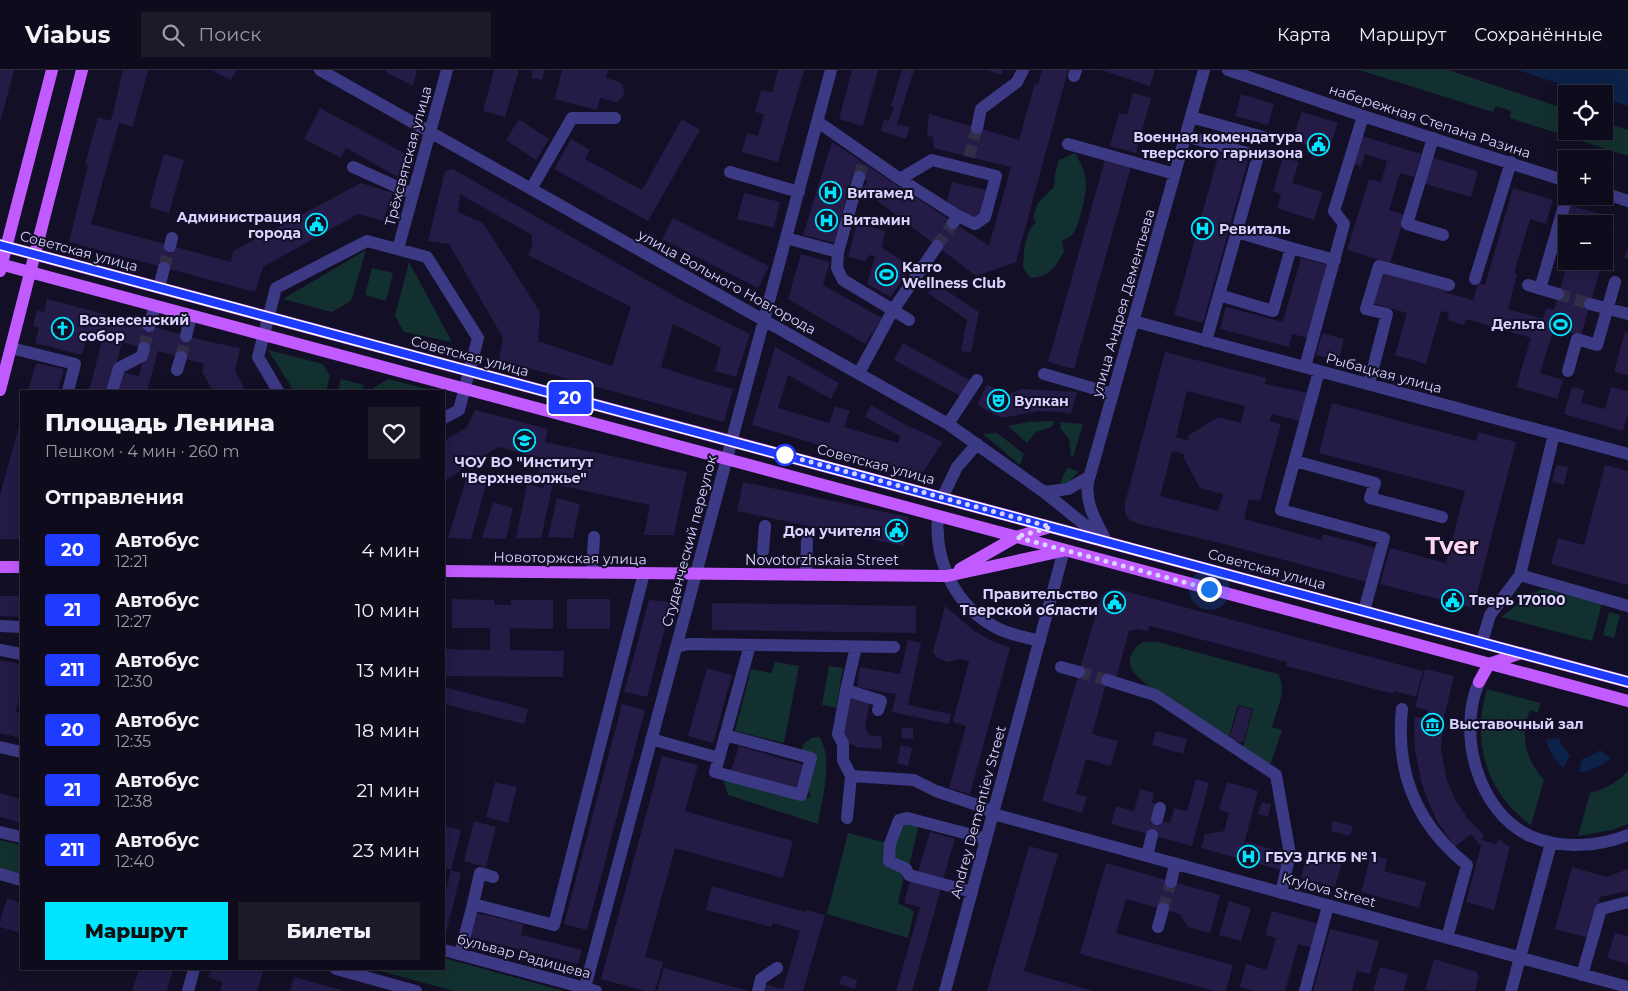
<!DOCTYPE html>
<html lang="ru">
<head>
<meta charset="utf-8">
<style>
	:root { --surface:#0e0b1c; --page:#1c1929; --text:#f1f3f6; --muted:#9b9ba3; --line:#2e2b3b; --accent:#00e5ff }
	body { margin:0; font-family:Montserrat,sans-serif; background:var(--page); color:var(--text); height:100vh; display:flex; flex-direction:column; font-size:19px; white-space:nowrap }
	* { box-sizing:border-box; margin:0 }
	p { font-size:16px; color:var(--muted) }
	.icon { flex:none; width:28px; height:28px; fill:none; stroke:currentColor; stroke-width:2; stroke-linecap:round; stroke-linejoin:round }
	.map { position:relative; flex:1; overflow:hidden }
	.side { position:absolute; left:20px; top:320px; width:425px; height:580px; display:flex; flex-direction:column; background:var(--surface); border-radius:0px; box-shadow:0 5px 20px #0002,0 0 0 1px var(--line) }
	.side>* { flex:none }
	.badge { padding:0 10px; border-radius:4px; font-size:18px; line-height:32px }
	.controls { position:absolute; left:1558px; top:15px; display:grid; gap:10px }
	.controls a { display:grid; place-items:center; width:55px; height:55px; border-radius:0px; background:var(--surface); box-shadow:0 5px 20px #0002,0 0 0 1px var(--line); font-size:25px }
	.you { position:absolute; width:25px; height:25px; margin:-12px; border:4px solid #fff; border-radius:50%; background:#1a73e8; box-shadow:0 0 0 8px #1a73e833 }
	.map>.badge { position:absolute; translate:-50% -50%; box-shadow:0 0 0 2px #fff }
	h2 { padding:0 25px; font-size:19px; line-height:45px }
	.round { display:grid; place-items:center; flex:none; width:52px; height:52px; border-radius:0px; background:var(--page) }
	.overview { display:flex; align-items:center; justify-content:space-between; height:85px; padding:0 25px }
	h1 { font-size:24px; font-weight:800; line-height:38px }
	.action { display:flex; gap:10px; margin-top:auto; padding:10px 25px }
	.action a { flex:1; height:58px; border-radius:0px; background:var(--accent); color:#111; font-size:20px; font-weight:800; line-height:58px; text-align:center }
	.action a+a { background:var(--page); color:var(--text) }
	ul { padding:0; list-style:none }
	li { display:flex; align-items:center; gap:15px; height:60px; padding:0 25px }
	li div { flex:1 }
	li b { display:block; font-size:19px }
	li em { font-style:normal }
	li .badge { min-width:55px; font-weight:700; text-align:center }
	header { display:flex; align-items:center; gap:30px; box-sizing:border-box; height:70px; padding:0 25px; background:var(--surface); border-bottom:1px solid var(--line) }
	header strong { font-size:24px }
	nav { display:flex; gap:28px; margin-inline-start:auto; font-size:18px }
	.search { width:350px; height:45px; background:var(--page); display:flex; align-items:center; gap:12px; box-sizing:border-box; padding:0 18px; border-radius:0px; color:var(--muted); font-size:19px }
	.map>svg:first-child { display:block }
	.green { fill:#12302f }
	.water { fill:#0c2248 }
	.building { fill:#241b47; fill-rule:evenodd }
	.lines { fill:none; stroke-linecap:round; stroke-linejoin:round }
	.minor-tunnel { stroke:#312d47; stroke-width:12; stroke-dasharray:12 6; stroke-linecap:butt }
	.minor { stroke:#3d3a85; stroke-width:12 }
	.major { stroke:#c25bff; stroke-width:12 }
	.line-casing { stroke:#fff; stroke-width:11 }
	.line { stroke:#1f3bff; stroke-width:8 }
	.walk { stroke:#d9d4ff; stroke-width:5; stroke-dasharray:0 9 }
	.stop-dot { fill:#fff; stroke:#1f3bff; stroke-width:2.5 }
	.labels { text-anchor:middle; stroke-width:4; stroke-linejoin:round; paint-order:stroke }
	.street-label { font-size:14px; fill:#d9d4ff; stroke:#130f26 }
	.poi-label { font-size:14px; font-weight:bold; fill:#d9d4ff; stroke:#130f26; text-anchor:start }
	.town-label { font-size:24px; font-weight:bold; fill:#ffd6f0; stroke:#130f26 }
</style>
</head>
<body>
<header>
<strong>Viabus</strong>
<div class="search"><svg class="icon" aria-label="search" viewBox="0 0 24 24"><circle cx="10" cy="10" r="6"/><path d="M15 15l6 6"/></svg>Поиск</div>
<nav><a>Карта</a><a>Маршрут</a><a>Сохранённые</a></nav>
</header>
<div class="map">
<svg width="1628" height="921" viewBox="0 0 1628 921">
	<rect width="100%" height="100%" fill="#130f26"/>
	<path class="green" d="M1359 0H1448L1566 39V61H1604V52L1628 60V86L1510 48 1511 41 1496 36 1493 42Z
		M1075 83C1080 92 1085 101 1086 112 1087 121 1079 158 1072 165 1070 167 1065 169 1062 171L1064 182C1054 199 1050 206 1030 208L1023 198C1024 181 1024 164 1036 152L1033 147 1038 133 1054 117 1055 103 1059 90Z
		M366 180 351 231 332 242 283 229Z
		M409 192 452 272 404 262 395 246Z
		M372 198 393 203 386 231 365 225Z
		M268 280 323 294 330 306 326 321H294Z
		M341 309 364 315 362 321H338Z
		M388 309 435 321H372L373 318Z
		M1054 351 1052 357 1036 362 1027 373 1008 356 1028 352Z
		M1061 352 1083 354 1073 387 1071 386 1069 369 1060 358Z
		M997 363 1024 384 1020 395 983 364Z
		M1067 398 1079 401 1068 413 1059 416Z
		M1540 520H1548L1602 534 1592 571 1501 547 1531 524Z
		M1609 542 1620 545 1614 568 1603 565Z
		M1143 572H1158L1278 604C1288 619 1276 641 1272 657L1282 660 1271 693H1263L1243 677 1253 639 1238 635 1228 670C1210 658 1138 615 1131 598 1127 587 1134 577 1143 572Z
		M775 592 799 596 784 673 735 661 751 599 771 603Z
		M829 596 843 598 836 638 822 635Z
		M1487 619 1540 633 1538 643 1530 640C1519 666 1526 690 1544 710L1531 755C1486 723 1471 671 1487 619Z
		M819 667C834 688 822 729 818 754L728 725 724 712 727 708 803 729 811 726 806 717 802 676 811 668Z
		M1628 701V754L1612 760 1578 766 1590 723C1606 719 1617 712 1628 701Z
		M903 753 919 754 909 797 901 795 903 810 898 833 914 841 908 868 827 844 848 763 883 772 897 768Z
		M0 770 21 775V805L0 799Z
		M444 888 564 921H454L373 899H444Z"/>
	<path class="water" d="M1518 0H1628V36L1604 28V24H1590Z
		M1559 668 1562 676 1570 685 1564 698C1554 690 1549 681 1546 669Z
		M1600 680 1611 688C1601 696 1592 701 1579 702L1582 689 1593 685Z"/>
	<path class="building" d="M0 0H14L1 49H0Z
		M123 0H148L133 57 119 53 91 154 231 192 233 181 361 113 393 123 383 151 358 144 263 197 255 222 69 172 88 95 85 94 98 47 111 51Z
		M211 0H237L231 10Z
		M386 0H417L413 16 385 2Z
		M494 0H519L505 47 483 41Z
		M533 0H545L542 10 531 8Z
		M562 0H608L606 8 620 12 623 15 624 24 622 28 616 32 600 28 597 40 555 29Z
		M778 0H804L778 92 742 82 747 63 758 66 764 44 755 42 761 20 772 22Z
		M852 0H878L863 56 839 49Z
		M902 0H914L897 54 910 57 906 69 881 61 884 50 889 51 894 37 891 36Z
		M987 0H1003L1002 5Z
		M1042 0H1068L1016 192 976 206 862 119 868 112 853 102 834 173 803 165 832 72 989 176 1011 97 934 78 933 67 927 66 929 44 1019 70 1035 13 1038 14Z
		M1101 0H1155L1150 16Z
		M1133 23 1151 28 1136 83 1110 76 1119 43 1127 45Z
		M1241 24 1274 34 1268 55 1235 46Z
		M320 38 406 84 398 107 346 78 341 88 304 69Z
		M1302 42 1338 53 1328 82 1292 70Z
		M519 49 549 69 536 90 506 70Z
		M682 49 700 60 648 151 554 99 571 69 590 80 585 89 642 120Z
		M1362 66 1421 84 1414 107 1400 103 1389 140 1405 145 1390 193 1347 180 1369 109 1381 112 1387 91 1365 84 1361 97 1354 94Z
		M1219 83 1248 91 1203 253 1174 245Z
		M164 84 184 90 169 143 149 137Z
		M1283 87 1299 92 1292 113 1323 122 1314 150 1277 138 1281 124 1273 121Z
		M1433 88 1478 101 1471 127 1425 114Z
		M1105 90 1131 97 1074 299 1048 292Z
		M453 99 680 229 750 264 736 307 715 301 721 278 673 254 661 297 694 308 733 319 724 352 499 290 503 268 449 174 428 171 445 101ZM460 124 532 165V177L528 185 631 237 612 296 538 271 540 242 483 153 458 142Z
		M952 112 986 120 981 145 975 147 946 135Z
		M1513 118 1553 130 1546 154 1530 149 1514 203 1517 204 1508 239 1543 249 1546 238 1554 240 1568 191H1603L1581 265 1554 258 1540 303 1563 310 1557 329 1516 317 1531 268 1466 249 1464 255 1447 250 1449 243 1441 241 1426 294 1395 285 1407 243 1372 233 1382 201 1448 220 1447 223 1473 230 1478 213 1485 215Z
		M744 123 780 132 774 158 737 149Z
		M1569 135 1604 145 1601 154 1564 153Z
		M673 148 769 196 758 218 662 169Z
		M857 153 885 161 882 178 911 196 891 227 867 214 875 186 870 185 865 191 848 187Z
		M1628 177V189L1624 188Z
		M801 184 830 192 823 215 882 248 865 274 788 229Z
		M1301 188 1328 195 1308 268 1292 264 1289 277 1220 259 1226 237 1283 252Z
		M935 213 979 242 971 283 961 281 967 250 928 223Z
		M47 229 210 272 240 278 235 301 246 321H213L202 302 204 294 158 281 147 321H116L121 302 139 306 146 279 122 272 109 321H89L103 267 88 263 82 285 35 273 39 258 33 256 37 240 44 242Z
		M1625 262 1628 263V305L1614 302Z
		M1322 263 1344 269 1339 290 1316 285Z
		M903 273 973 312 964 328 894 290Z
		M775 277 839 313 831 329 788 305 778 338 829 353 835 336 850 341 844 357 898 373 900 366 865 347 871 335 904 354 943 372 921 405 752 355Z
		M1165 282 1266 308 1265 314 1308 323 1300 351 1272 344 1270 351 1281 354 1260 431 1249 429 1244 449 1321 470 1323 464 1376 478 1367 512 1220 473 1139 454 1131 451 1127 447 1125 442V433ZM1187 321 1245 336 1241 353 1218 347 1189 365 1188 371 1176 367ZM1172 381 1184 384V388L1200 418 1223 424 1218 441 1160 426Z
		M36 293 64 299 58 321H28Z
		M987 314 1006 325 1022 319 1077 322 1071 344 1063 342 1039 341 1002 348 977 335Z
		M1572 317 1585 320 1581 333 1605 339 1611 317 1628 321V343L1623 361 1564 344Z
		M1332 333 1476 371 1478 362 1516 372 1473 538 1380 514 1390 478 1446 493 1465 421 1319 383Z
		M475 340 548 359 545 372 687 402 674 465H644L650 435 553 414 541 468H516L527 414 543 418 545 412 537 410 541 388 498 377 444 411V371L467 357Z
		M21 349V469H0V425Z
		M1556 395 1568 397 1564 415 1552 412Z
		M1605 395 1628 401V515L1551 494 1558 468 1584 475Z
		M467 406 487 411 471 469 448 468Z
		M743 412 909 447 904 476 737 441Z
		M557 428 580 434 573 468 548 467Z
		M493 432 513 438 506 469 482 468Z
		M1113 519 1121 520 1423 601 1416 627 1394 621V624L1286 596 1287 592 1150 556 1148 561 1137 559 1129 561 1115 612 1107 610 1092 664 1118 671 1111 696 1086 689 1076 724 1087 727 1082 743 1042 731 1099 533 1102 526 1107 521Z
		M0 526H21V547L0 546Z
		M452 529 494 530V535H511V530H553V559L510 558V580L564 581 563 607 445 606V579L490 580V558H452Z
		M567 529H610V559H567Z
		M649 530 672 532 647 627 624 622Z
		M712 533 916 536V563L712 560Z
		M945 536 973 560 990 570 1010 578 970 724 949 718 966 656 953 652 969 591 960 589 947 592 936 587 933 582Z
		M908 570 921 573 908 635 951 644 949 654 892 642 896 624 857 617 860 597 900 604Z
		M0 590 21 594V620L16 642 21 643V668L0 663Z
		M707 598 732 605 713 673 688 666Z
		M1425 599 1454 606 1444 647 1441 679 1447 711 1456 731 1468 749 1484 765 1482 770 1496 774 1499 769 1510 777 1494 840 1466 832 1481 776 1471 764 1455 777 1437 751 1428 731 1421 711 1415 679 1414 658 1415 647 1426 648 1428 640 1415 637Z
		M444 617 528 639 524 654 444 634Z
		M848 626 870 632 865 656 869 665 882 667V679L857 677 849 673 843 666Z
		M622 634 645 640 587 860 564 854Z
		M1239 636 1252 640 1243 673 1229 669Z
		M902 658H913V669L901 668Z
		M1156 661 1187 669 1183 684 1152 675Z
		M901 675 912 678 908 696 897 693Z
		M739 676 804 695 796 720 731 701Z
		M662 686 698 695 685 741 793 771 783 808 675 778 645 887 663 892 655 921H645L601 909Z
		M1196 709 1209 713 1192 776 1111 754 1116 736 1134 741 1140 719 1154 723 1152 732 1156 734 1152 748 1170 753 1174 738 1187 741Z
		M495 712 517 717 508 753 486 747Z
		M1227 712 1258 721 1240 789 1201 778 1205 764 1224 761 1229 743 1219 740Z
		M0 723 21 729V753L0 747Z
		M1262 732 1271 734 1268 747 1258 744Z
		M474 751 496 757 486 797 464 791Z
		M1333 751 1353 756 1350 766 1331 761Z
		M444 756 461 760 451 800 444 798Z
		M930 762 955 769 943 809 918 802Z
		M1247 772 1285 783 1280 800 1242 789Z
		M1029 776 1058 784 1024 901 1093 921H987Z
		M1308 780 1343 789 1335 817 1301 808Z
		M1371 785 1387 789 1384 801 1426 812 1419 838 1361 822Z
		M1106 793 1220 825 1210 863 1188 857 1180 844 1126 829 1116 863 1233 895 1226 921H1214L1080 884Z
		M1572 797 1606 807 1628 799V821L1600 827 1589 868 1555 859Z
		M451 800 461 803 446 863 444 862V829Z
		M910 811 941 819 912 921H896L920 837 904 833Z
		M712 816 805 842 806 840 825 845 803 921H762L764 914 783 919 800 861 773 853 772 857 706 840Z
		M7 828 21 833V863L0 857V851Z
		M1229 831 1251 838 1241 871 1219 865Z
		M1272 841 1320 854 1314 878 1298 874 1285 921H1255L1240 917 1246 894 1267 900 1276 868 1265 865Z
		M477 843 524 854 521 865 582 880 578 894 470 867Z
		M1330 859 1379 871 1370 904 1357 901 1352 921H1313Z
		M1615 863 1628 866V894L1607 888Z
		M1434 889 1470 900 1472 902 1475 900 1479 907 1477 909 1478 910 1475 921 1425 920Z
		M1380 897 1408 904 1404 921H1373Z
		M664 898 746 920V921H657Z
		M139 899H173L167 921H132Z
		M211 899H264L257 921H220L223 912 208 907Z
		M842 905 857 910 855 919 839 914Z
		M294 907 341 920V921H290Z"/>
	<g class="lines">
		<path class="minor-tunnel" d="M969 87 977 58
			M859 107 863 93
			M937 176 953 153
			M164 198 170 176
			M1558 224 1590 234
			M144 278 149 256
			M181 287 186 266
			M1079 602 1107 610
			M1163 839 1171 812"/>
		<path class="minor" d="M320 0 948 354 1044 422 1106 472
			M1228 0 1363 46 1566 111
			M1074 6 1076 0
			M1191 47 1263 67
			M818 52 900 109
			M977 58 981 39 1017 12 1023 0
			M1185 66 1258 86 1219 225
			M1433 68 1407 154 1443 165
			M1068 74 1175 104
			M353 97 413 124
			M730 102 799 122
			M531 119 572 48H615
			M1604 123 1628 131
			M953 153 958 146 975 154 985 147 996 106 932 90 900 109 958 146
			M1237 162 1291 178
			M786 168 838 182 837 198 843 210 893 240 859 303
			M170 176 172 168
			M398 179 447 0
			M838 182 859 107
			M1475 209 1511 92
			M1528 215 1558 224
			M159 217 164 198
			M1540 219 1567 126
			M1590 234 1628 244
			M909 250 893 240 937 176
			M1133 251 1628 384
			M149 256 155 236
			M186 266 191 246
			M1206 271 1219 225 1273 241 1291 178 1335 190
			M11 278 75 294 68 321
			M1305 297 1344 154 1334 141 1363 46
			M177 300 181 287
			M1319 301 1281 440 1384 468 1364 541
			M1568 301 1577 269 1597 275 1615 212
			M1044 304 1113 324
			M1369 314 1387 244 1366 239 1379 196 1449 215
			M112 321 119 298 142 286 144 278
			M278 321 258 287 276 218 367 171 427 187 478 268 459 340 444 348
			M948 354 977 310
			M1295 391 1375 413 1370 428 1442 447
			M1044 422 1068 419 1089 407
			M942 428 957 397 977 374
			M938 446C934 492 956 538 999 559 1011 565 1026 567 1040 571
			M1104 467C1095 449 1085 433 1088 412L1204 0
			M763 481 765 456
			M592 503 594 467
			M806 505 807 471
			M1520 505 1628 536
			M0 556 21 557
			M1482 572 1490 545 1520 505 1554 364
			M676 577 689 574 894 577
			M0 580 21 584
			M1061 597 1079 602
			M1107 610 1155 625 1276 705 1290 784 1281 823
			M1479 612C1457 663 1477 741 1530 766 1560 779 1598 777 1628 765
			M846 620 856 577
			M1402 639C1395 703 1417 755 1467 795L1447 868
			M651 669 719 688 750 575
			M0 677 21 682
			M719 688 715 702 801 725 811 688 725 665
			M851 706 843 690V674L838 664 846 620 881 631 878 640
			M847 748 851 706 914 710 936 721 983 737 993 744 1628 917
			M1157 749 1160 738
			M0 762 21 767
			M1147 786 1152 765
			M0 804 21 810
			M1171 812 1175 794
			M972 822 909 805 906 799 889 791 890 774 899 750 907 748 976 766 986 770
			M473 834 480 803 493 807
			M1158 857 1163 839
			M444 880 596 921
			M460 884 473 834 554 855 644 503
			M336 899 416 921
			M1582 905 1601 839 1628 832
			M188 921 194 899
			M584 921 831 0
			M758 921 761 909 777 898
			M945 921 1064 480
			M1305 921 1328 836
			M1511 921 1551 773"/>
		<path class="major" d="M0 175 1628 612
			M0 194 1628 631
			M0 201 52 0
			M0 320 82 0
			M0 497H21
			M960 499 1016 467 1050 457
			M444 501 947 506 1062 481
			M1479 612 1489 594 1521 583"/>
	</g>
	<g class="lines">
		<defs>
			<path id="line" d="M0 175 1628 612"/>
		</defs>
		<use href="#line" class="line-casing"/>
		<use href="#line" class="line"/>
		<path class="walk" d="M785 385 1051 457 1016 467 1209 519"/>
	</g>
	<defs>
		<symbol id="civic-ring" viewBox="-11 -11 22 22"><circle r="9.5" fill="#130f26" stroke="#00e5ff" stroke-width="1.5"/><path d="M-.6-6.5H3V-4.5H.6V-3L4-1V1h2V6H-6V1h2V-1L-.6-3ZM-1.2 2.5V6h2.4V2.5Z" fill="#00e5ff"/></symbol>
		<symbol id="hospital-ring" viewBox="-11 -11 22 22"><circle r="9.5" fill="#130f26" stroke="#00e5ff" stroke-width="1.5"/><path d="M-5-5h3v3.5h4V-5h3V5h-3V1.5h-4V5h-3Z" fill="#00e5ff"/></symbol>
		<symbol id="stadium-ring" viewBox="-11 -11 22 22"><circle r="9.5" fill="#130f26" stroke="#00e5ff" stroke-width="1.5"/><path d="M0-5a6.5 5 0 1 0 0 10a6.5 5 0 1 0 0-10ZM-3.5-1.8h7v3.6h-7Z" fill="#00e5ff"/></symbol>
		<symbol id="church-ring" viewBox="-11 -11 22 22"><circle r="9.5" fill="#130f26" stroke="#00e5ff" stroke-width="1.5"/><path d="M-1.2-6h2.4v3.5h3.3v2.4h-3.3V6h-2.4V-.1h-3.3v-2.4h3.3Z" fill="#00e5ff"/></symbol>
		<symbol id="theatre-ring" viewBox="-11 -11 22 22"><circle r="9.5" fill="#130f26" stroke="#00e5ff" stroke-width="1.5"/><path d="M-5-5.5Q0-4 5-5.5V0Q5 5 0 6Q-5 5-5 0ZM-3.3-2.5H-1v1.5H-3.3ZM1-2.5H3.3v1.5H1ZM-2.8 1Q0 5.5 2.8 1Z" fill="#00e5ff"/></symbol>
		<symbol id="university-ring" viewBox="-11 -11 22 22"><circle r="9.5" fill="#130f26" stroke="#00e5ff" stroke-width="1.5"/><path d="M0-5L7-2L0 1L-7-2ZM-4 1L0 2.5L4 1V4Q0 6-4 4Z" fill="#00e5ff"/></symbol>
		<symbol id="museum-ring" viewBox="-11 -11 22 22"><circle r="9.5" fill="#130f26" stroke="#00e5ff" stroke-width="1.5"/><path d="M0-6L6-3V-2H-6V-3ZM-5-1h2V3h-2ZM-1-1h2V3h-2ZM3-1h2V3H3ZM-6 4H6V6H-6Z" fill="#00e5ff"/></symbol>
	</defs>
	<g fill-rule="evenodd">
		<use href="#civic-ring" x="1306" y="62" width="25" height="25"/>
		<use href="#hospital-ring" x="818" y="110" width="25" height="25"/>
		<use href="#hospital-ring" x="814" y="138" width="25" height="25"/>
		<use href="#civic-ring" x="304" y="142" width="25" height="25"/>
		<use href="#hospital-ring" x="1190" y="146" width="25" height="25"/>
		<use href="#stadium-ring" x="874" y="192" width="25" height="25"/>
		<use href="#stadium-ring" x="1548" y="242" width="25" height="25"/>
		<use href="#church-ring" x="50" y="246" width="25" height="25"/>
		<use href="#theatre-ring" x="986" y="318" width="25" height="25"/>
		<use href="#university-ring" x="512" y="358" width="25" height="25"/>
		<use href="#civic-ring" x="884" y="448" width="25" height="25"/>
		<use href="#civic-ring" x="1440" y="518" width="25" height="25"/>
		<use href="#civic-ring" x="1102" y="520" width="25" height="25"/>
		<use href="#museum-ring" x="1420" y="642" width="25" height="25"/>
		<use href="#hospital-ring" x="1236" y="774" width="25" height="25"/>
	</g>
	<circle class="stop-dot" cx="785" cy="385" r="10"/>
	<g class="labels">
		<g class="street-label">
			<text transform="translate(1430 51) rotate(18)" y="5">набережная Степана Разина</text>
			<text transform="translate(408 86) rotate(-75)" y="5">Трёхсвятская улица</text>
			<text transform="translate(79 181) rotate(15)" y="5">Советская улица</text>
			<text transform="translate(727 212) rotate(29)" y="5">улица Вольного Новгорода</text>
			<text transform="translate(1123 233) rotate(-74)" y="5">улица Андрея Дементьева</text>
			<text transform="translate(470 286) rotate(15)" y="5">Советская улица</text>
			<text transform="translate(1384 303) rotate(15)" y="5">Рыбацкая улица</text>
			<text transform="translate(876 394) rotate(15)" y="5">Советская улица</text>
			<text transform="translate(689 471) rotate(-75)" y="5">Студенческий переулок</text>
			<text transform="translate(570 488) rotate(1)" y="5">Новоторжская улица</text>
			<text x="822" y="495">Novotorzhskaia Street</text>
			<text transform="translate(1267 499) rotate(15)" y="5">Советская улица</text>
			<text transform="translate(978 742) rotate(-75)" y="5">Andrey Dementiev Street</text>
			<text transform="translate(1329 820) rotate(15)" y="5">Krylova Street</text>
			<text transform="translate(524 886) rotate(15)" y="5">бульвар Радищева</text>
		</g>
		<g class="poi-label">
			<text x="1303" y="72" text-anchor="end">Военная комендатура<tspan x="1303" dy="16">тверского гарнизона</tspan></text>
			<text x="847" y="128">Витамед</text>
			<text x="301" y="152" text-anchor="end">Администрация<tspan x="301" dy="16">города</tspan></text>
			<text x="843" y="155">Витамин</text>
			<text x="1219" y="164">Ревиталь</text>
			<text x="902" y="202">Karro<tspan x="902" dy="16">Wellness Club</tspan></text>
			<text x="79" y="255">Вознесенский<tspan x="79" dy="16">собор</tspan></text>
			<text x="1545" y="259" text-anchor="end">Дельта</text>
			<text x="1014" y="336">Вулкан</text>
			<text x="524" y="397" text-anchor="middle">ЧОУ ВО "Институт<tspan x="524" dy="16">"Верхневолжье"</tspan></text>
			<text x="881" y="466" text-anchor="end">Дом учителя</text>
			<text x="1098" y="529" text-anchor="end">Правительство<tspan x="1098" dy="16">Тверской области</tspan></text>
			<text x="1469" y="535">Тверь 170100</text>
			<text x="1449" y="659">Выставочный зал</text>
			<text x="1265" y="792">ГБУЗ ДГКБ № 1</text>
		</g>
		<g class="town-label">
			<text x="1452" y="484">Tver</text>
		</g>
	</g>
</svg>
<div class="controls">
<a><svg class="icon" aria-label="locate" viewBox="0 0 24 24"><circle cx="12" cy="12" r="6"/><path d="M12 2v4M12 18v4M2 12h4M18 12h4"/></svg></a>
<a>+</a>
<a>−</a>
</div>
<div class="you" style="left:1209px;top:519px"></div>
<b class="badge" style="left:570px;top:328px;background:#1f3bff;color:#fff">20</b>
<section class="side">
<div class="overview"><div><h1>Площадь Ленина</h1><p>Пешком · 4 мин · 260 m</p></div><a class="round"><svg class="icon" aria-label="heart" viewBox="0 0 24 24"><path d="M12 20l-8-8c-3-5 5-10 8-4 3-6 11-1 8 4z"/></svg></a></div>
<h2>Отправления</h2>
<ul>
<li><span class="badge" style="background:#1f3bff;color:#fff">20</span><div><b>Автобус</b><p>12:21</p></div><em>4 мин</em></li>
<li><span class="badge" style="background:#1f3bff;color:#fff">21</span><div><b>Автобус</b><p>12:27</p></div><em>10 мин</em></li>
<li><span class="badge" style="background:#1f3bff;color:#fff">211</span><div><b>Автобус</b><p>12:30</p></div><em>13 мин</em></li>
<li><span class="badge" style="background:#1f3bff;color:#fff">20</span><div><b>Автобус</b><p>12:35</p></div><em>18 мин</em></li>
<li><span class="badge" style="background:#1f3bff;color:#fff">21</span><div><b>Автобус</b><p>12:38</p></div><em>21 мин</em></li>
<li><span class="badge" style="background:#1f3bff;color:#fff">211</span><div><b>Автобус</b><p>12:40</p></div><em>23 мин</em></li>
</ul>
<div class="action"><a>Маршрут</a><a>Билеты</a></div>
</section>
</div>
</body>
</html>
